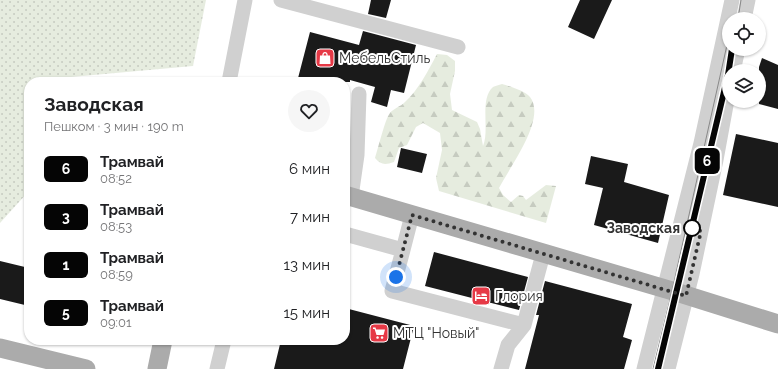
<!DOCTYPE html>
<html lang="ru">
<head>
<meta charset="utf-8">
<style>
	:root { --surface:#fff; --page:#f6f6f6; --text:#202124; --muted:#757577 }
	body { margin:0; font-family:Raleway,sans-serif; background:var(--page); color:var(--text); height:100vh; display:flex; flex-direction:column; font-size:15px; white-space:nowrap }
	* { box-sizing:border-box; margin:0 }
	p { font-size:13px; color:var(--muted) }
	.icon { flex:none; width:22px; height:22px; fill:none; stroke:currentColor; stroke-width:2; stroke-linecap:round; stroke-linejoin:round }
	.map { position:relative; flex:1; overflow:hidden }
	.panel { position:absolute; left:24px; top:77px; width:326px; height:268px; display:flex; flex-direction:column; background:var(--surface); border-radius:16px; box-shadow:0 1px 3px #0004 }
	.panel>* { flex:none }
	.badge { padding:0 8px; border-radius:6px; font-size:14px; line-height:26px }
	.buttons { position:absolute; left:722px; top:12px; display:grid; gap:8px }
	.buttons a { display:grid; place-items:center; width:44px; height:44px; border-radius:50%; background:var(--surface); box-shadow:0 1px 3px #0004; font-size:20px }
	.you { position:absolute; width:20px; height:20px; margin:-10px; border:3px solid #fff; border-radius:50%; background:#1a73e8; box-shadow:0 0 0 6px #1a73e833 }
	.map>.badge { position:absolute; translate:-50% -50%; box-shadow:0 0 0 2px #fff }
	.round { display:grid; place-items:center; flex:none; width:42px; height:42px; border-radius:21px; background:var(--page) }
	.head { display:flex; align-items:center; justify-content:space-between; height:68px; padding:0 20px }
	h1 { font-size:19px; font-weight:700; line-height:30px }
	ul { padding:0; list-style:none }
	li { display:flex; align-items:center; gap:12px; height:48px; padding:0 20px }
	li div { flex:1 }
	li b { display:block; font-size:15px }
	li em { font-style:normal }
	li .badge { min-width:44px; font-weight:700; text-align:center }
	.map>svg:first-child { display:block }
	.forest { fill:url(#forest-firs) }
	.park { fill:url(#park-dots) }
	.building { fill:#1a1a1a }
	.lines { fill:none; stroke-linecap:round; stroke-linejoin:round }
	.minor { stroke:#d0d0d0; stroke-width:15 }
	.major { stroke:#ababab; stroke-width:19 }
	.tram { stroke:#888; stroke-width:1 }
	.line-casing { stroke:#fff; stroke-width:9 }
	.line { stroke:#050505; stroke-width:6 }
	.walk { stroke:#333; stroke-width:4; stroke-dasharray:0 7.2 }
	.stop-dot { fill:#fff; stroke:#050505; stroke-width:2 }
	.labels { text-anchor:middle; stroke-width:4; stroke-linejoin:round; paint-order:stroke }
	.poi-label { font-size:14px; fill:#333; stroke:#fff; text-anchor:start }
	.stop-label { font-size:14px; font-weight:bold; fill:#333; stroke:#fff; text-anchor:end }
</style>
</head>
<body>
<div class="map">
<svg width="778" height="369" viewBox="0 0 778 369">
	<defs>
		<pattern id="forest-firs" width="22" height="20" patternUnits="userSpaceOnUse"><rect width="22" height="20" fill="#e6ecdf"/><path d="M5 1l3.5 6h-7zM16 11l3.5 6h-7z" fill="#c6cbc0"/></pattern>
		<pattern id="park-dots" width="8" height="8" patternUnits="userSpaceOnUse"><rect width="8" height="8" fill="#e6ecdf"/><path d="M2 2h.1M6 6h.1" fill="none" stroke="#c6cbc0" stroke-width="1.8" stroke-linecap="round"/></pattern>
	</defs>
	<rect width="100%" height="100%" fill="#fff"/>
	<path class="forest" d="M437 54 447 55 455 61V71L450 94 452 110 477 122 480 129 483 146C490 130 479 99 493 87 495 86 499 85 502 84 509 86 525 91 530 97 547 119 509 168 499 188L503 195 511 202 519 195 523 196 526 200 546 185 556 186 546 223 439 191 436 178 442 150 440 133 423 123 416 127 407 145 399 148 394 162C385 165 381 165 375 158 378 149 385 119 390 113 394 108 400 107 405 102 419 89 428 71 437 54Z"/>
	<path class="park" d="M0 0H206L193 66 60 78 59 82H29V191L0 223Z"/>
	<path class="building" d="M371 0H391L386 18 368 14Z
		M580 0H612L594 39 568 27Z
		M363 31 416 45 404 93 391 90 387 107 371 102 375 87 350 80V82H297L310 32 359 45Z
		M762 58 778 65V109L759 104V67Z
		M736 134 778 143V207L723 195Z
		M401 148 427 154 422 173 397 167Z
		M591 156 628 164 624 182 669 195 658 243 594 225 603 188 585 184Z
		M434 252 528 277 519 310 425 286Z
		M0 261 29 268V306L0 299Z
		M545 281 632 304 623 337 632 340 624 369H525L539 315H536Z
		M345 308 414 326 403 369H274L281 340H345Z"/>
	<g class="lines">
		<path class="minor" d="M281 0 458 47
			M744 19 748 0
			M733 71 738 49
			M229 82 245 0
			M351 197 357 155 359 94
			M345 234 403 250 412 215
			M403 250 392 291 524 325
			M217 369 224 340
			M501 369 508 345 524 325 543 254
			M644 369 701 143 732 0
			M668 369 692 274 716 160 729 89"/>
		<path class="major" d="M345 195 676 292 778 324
			M0 348 86 369
			M157 369 163 340"/>
		<path class="tram" d="M738 19 741 0
			M705 173 731 56
			M653 369 672 291 729 36"/>
	</g>
	<g class="lines">
		<defs>
			<path id="line" d="M658 369 728 75 732 49"/>
		</defs>
		<use href="#line" class="line-casing"/>
		<use href="#line" class="line"/>
		<path class="walk" d="M396 277 412 215 686 296 701 231 692 228"/>
	</g>
	<defs>
		<symbol id="shop-square" viewBox="-11 -11 22 22"><rect x="-9" y="-9" width="18" height="18" rx="4" fill="#e63946" stroke="#fff"/><path d="M-5-2.5h2.3a2.7 3.5 0 0 1 5.4 0H5L5.5 6h-11ZM-1.5-2.5h3a1.5 2.3 0 0 0-3 0Z" fill="#fff"/></symbol>
		<symbol id="hotel-square" viewBox="-11 -11 22 22"><rect x="-9" y="-9" width="18" height="18" rx="4" fill="#e63946" stroke="#fff"/><path d="M-6-4.5h1.5V1H6V5H4.5V3h-9V5H-6ZM-4 0a1.8 1.8 0 1 1 3.6 0ZM.5 0V-2.5h3Q6-2.5 6 0Z" fill="#fff"/></symbol>
		<symbol id="supermarket-square" viewBox="-11 -11 22 22"><rect x="-9" y="-9" width="18" height="18" rx="4" fill="#e63946" stroke="#fff"/><path d="M-6-5.5h2.5l.6 2H6L4.5 2H-2.5L-4.4-4H-6ZM-1.5 3.2a1.3 1.3 0 1 0 .1 0ZM3 3.2a1.3 1.3 0 1 0 .1 0Z" fill="#fff"/></symbol>
	</defs>
	<g fill-rule="evenodd">
		<use href="#shop-square" x="314" y="47" width="22" height="22"/>
		<use href="#hotel-square" x="470" y="285" width="22" height="22"/>
		<use href="#supermarket-square" x="368" y="322" width="22" height="22"/>
	</g>
	<circle class="stop-dot" cx="692" cy="228" r="8"/>
	<g class="labels">
		<g class="poi-label">
			<text x="339" y="63">МебельСтиль</text>
			<text x="495" y="301">Глория</text>
			<text x="393" y="338">МТЦ "Новый"</text>
		</g>
		<g class="stop-label">
			<text x="680" y="233">Заводская</text>
		</g>
	</g>
</svg>
<div class="buttons">
<a><svg class="icon" aria-label="locate" viewBox="0 0 24 24"><circle cx="12" cy="12" r="6"/><path d="M12 2v4M12 18v4M2 12h4M18 12h4"/></svg></a>
<a><svg class="icon" aria-label="layers" viewBox="0 0 24 24"><path d="M12 4l9 5-9 5-9-5zM3 14l9 5 9-5"/></svg></a>
</div>
<div class="you" style="left:396px;top:277px"></div>
<b class="badge" style="left:707px;top:161px;background:#050505;color:#fff">6</b>
<section class="panel">
<div class="head"><div><h1>Заводская</h1><p>Пешком · 3 мин · 190 m</p></div><a class="round"><svg class="icon" aria-label="heart" viewBox="0 0 24 24"><path d="M12 20l-8-8c-3-5 5-10 8-4 3-6 11-1 8 4z"/></svg></a></div>
<ul>
<li><span class="badge" style="background:#050505;color:#fff">6</span><div><b>Трамвай</b><p>08:52</p></div><em>6 мин</em></li>
<li><span class="badge" style="background:#050505;color:#fff">3</span><div><b>Трамвай</b><p>08:53</p></div><em>7 мин</em></li>
<li><span class="badge" style="background:#050505;color:#fff">1</span><div><b>Трамвай</b><p>08:59</p></div><em>13 мин</em></li>
<li><span class="badge" style="background:#050505;color:#fff">5</span><div><b>Трамвай</b><p>09:01</p></div><em>15 мин</em></li>
</ul>
</section>
</div>
</body>
</html>
